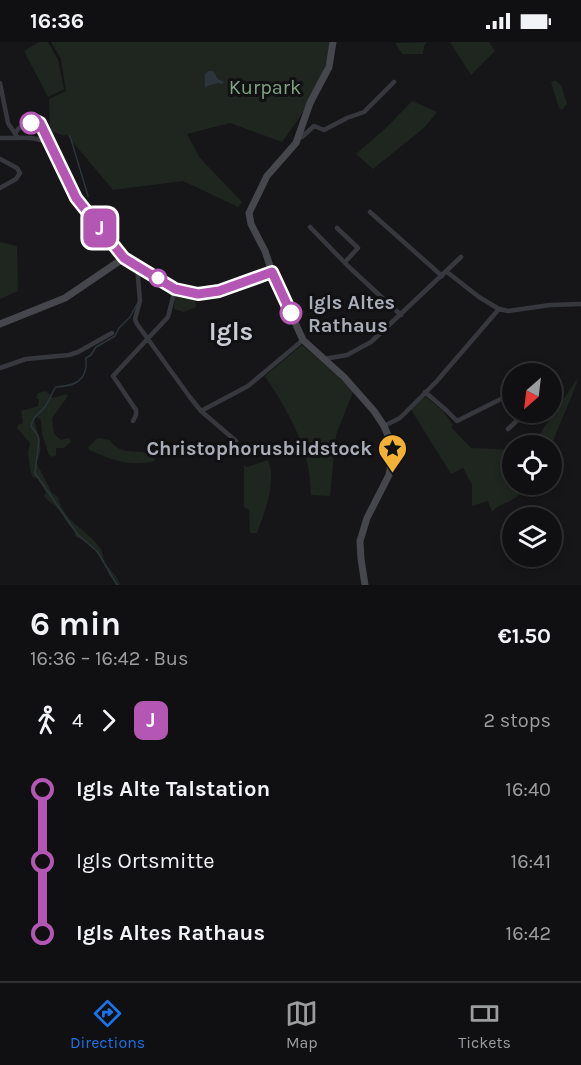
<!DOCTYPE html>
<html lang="en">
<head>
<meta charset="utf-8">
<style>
	:root { --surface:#101012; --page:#1e1e20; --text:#f1f3f6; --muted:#9c9d9f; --line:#303032; --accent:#1a73e8 }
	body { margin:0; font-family:Karla,sans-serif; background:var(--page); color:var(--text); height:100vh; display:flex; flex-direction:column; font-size:22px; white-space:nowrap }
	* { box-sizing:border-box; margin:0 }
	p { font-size:20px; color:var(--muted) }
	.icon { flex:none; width:33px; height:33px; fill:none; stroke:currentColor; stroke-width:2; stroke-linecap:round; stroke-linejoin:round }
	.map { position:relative; height:543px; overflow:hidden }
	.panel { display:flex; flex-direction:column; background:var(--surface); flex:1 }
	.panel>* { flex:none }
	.badge { padding:0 12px; border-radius:9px; font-size:21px; line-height:39px }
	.needle { width:39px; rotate:208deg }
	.controls { position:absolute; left:502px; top:321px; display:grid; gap:12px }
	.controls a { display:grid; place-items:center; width:60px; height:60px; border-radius:50%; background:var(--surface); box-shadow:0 3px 9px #0003,0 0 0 2px var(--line); font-size:30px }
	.map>.badge { position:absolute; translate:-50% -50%; box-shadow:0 0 0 3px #fff }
	.legs { display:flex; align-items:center; gap:9px; height:66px; padding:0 30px; font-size:20px }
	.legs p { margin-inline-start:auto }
	.overview { display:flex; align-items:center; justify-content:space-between; height:102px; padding:0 30px }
	h1 { font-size:33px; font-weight:700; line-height:45px }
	ul { padding:0 30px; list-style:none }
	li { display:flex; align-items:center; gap:21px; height:72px; font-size:22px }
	li i { display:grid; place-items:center; width:9px; height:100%; margin:0 8px; background:currentColor }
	li i::after { content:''; width:15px; height:15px; margin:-8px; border:4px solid; border-radius:50%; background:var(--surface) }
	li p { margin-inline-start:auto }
	li:first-child i { background:linear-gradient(#0000 50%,currentColor 0) }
	li:last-child i { background:linear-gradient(currentColor 50%,#0000 0) }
	.status { display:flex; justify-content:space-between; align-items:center; height:42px; padding:0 30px; background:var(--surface); direction:ltr }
	.status svg { height:16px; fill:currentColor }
	.menu { display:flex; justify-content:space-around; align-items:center; height:84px; border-top:2px solid var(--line); background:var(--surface); font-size:16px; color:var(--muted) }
	.menu a { display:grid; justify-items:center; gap:3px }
	.menu .current { color:var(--accent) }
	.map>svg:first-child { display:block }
	.green { fill:#1e261f }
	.water { fill:#2c353c }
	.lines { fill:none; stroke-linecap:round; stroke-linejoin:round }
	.stream { stroke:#2c353c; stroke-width:1.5 }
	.street { stroke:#37383d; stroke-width:4.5 }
	.secondary { stroke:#45474d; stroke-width:7 }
	.line-1-casing { stroke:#fff; stroke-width:14 }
	.line-1 { stroke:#b457b4; stroke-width:9 }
	.stop-1-dot { fill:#fff; stroke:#b457b4; stroke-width:3 }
	.labels { text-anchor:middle; stroke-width:6; stroke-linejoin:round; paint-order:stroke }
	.park-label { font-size:20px; fill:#7fa381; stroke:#111113 }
	.stop-label { font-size:20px; font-weight:bold; fill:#a8adb8; stroke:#111113; text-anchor:start }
	.poi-label { font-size:20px; font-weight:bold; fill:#a8adb8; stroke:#111113; text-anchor:end }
	.district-label { font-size:26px; font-weight:bold; fill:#c9ccd4; stroke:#111113 }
</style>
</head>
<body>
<div class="status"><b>16:36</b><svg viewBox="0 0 49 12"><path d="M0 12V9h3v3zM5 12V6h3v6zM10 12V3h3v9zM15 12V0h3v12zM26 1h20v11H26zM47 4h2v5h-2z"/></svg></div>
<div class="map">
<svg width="581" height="543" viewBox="0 0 581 543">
	<rect width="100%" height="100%" fill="#161618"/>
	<path class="green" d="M39 0H48L58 18 64 47 48 55 24 9Z
		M51 0H330C327 36 303 72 282 100L230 81 187 92 200 116 242 160 238 165 183 139 113 148 66 92 65 94 50 89 49 57 66 49 61 17Z
		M427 0 424 4 423 12H402L395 1Z
		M450 0H489L495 9 471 33Z
		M555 38 561 43 567 62 562 68 559 66 551 40Z
		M412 59 437 70 425 85 373 127 356 112 386 86Z
		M0 200 17 204 18 249 0 257Z
		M178 251 195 254 196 265 184 270 174 267 175 253Z
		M302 303 336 332 353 350 336 393 330 454 311 453C310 442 310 430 307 420 300 389 282 360 265 334Z
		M578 336C571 360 559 380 552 403H532Z
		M46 349 53 356 66 352 68 354 52 376 54 392 61 398 69 396 71 400 64 406H56V413L53 415 49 413 42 392 41 378 37 375 34 378C38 391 45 409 36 420L52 451 58 455C63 480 89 489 100 506 103 510 103 516 105 520 109 528 119 534 120 543H116L115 537 109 533C107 520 90 500 76 495L74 488C66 482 63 471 55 464 51 460 48 460 44 454L46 451 38 437 33 435 30 428 28 411 30 401 17 386 18 383 23 381 21 369 38 364 39 358 36 355 38 351Z
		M426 355 443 369 453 383 451 385 471 406 513 408V442L524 443C517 463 503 457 492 470L488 459 472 464V443L463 426 451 432 410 366 421 356Z
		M98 396 110 398C120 415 138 406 154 413L155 419C128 425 113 418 89 408L88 405Z
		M268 418C277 439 265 469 257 491H250L249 468 244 465V423L247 425Z"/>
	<path class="water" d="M208 29H213L218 37 224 40 222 42 217 41 205 45V32Z"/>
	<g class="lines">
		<path class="stream" d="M70 94 88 154
			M56 345C69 344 84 342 86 325 86 322 86 319 86 316L91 313 96 305 115 294 119 286 130 275 137 262
			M45 365 34 376 31 384 38 394 39 398 35 431 78 493 97 509 117 543
			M45 365 55 346"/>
		<path class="street" d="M0 41 8 81 18 96
			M16 90 19 86 36 79 40 81 76 156 124 216
			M298 95H302L314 84 324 88 347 76 364 70 394 40
			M0 96C17 97 35 92 50 103
			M0 117 17 126 20 131 16 137 0 146
			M370 170 442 234
			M310 185 349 225 401 273
			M337 186 358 206 345 220
			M137 224 140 259 135 277 137 282 189 354 201 369 236 399
			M447 230 479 255 499 267 508 269 550 263 581 262
			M324 317 347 313 371 300 461 215
			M0 326 26 317 69 313 78 310 112 291
			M425 350 446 368 457 379 513 351
			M201 369 248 344 303 298
			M133 379 136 373V368L113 334 168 275 175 247
			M384 384 400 376 436 340 499 267
			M508 387 526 370"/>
		<path class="secondary" d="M333 0 329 25 310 61 296 101 267 134 249 171 251 182 265 209 272 230 303 298 344 335 374 369 384 384 390 398 392 418 389 433 367 476 360 499 361 517 365 543
			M0 282 65 256 124 216 175 247 197 252 219 249 272 230"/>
	</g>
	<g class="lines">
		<defs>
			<path id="line-1" d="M31 81 36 79 40 81 76 156 124 216 132 221 175 247 198 252 219 249 272 230 291 271"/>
		</defs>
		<use href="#line-1" class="line-1-casing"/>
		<use href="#line-1" class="line-1"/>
	</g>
	<defs>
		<symbol id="sight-pin" viewBox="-11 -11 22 30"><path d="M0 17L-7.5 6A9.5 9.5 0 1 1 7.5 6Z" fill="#f2b134" stroke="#111113"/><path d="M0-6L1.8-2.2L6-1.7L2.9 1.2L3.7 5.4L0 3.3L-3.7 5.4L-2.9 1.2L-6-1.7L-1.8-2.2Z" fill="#111"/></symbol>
	</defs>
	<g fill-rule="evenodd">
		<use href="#sight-pin" x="376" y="390" width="33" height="45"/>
	</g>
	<g class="stop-1-dot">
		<circle cx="31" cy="81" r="10"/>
		<circle cx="158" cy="236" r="8"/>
		<circle cx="291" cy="271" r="10"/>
	</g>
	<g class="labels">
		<g class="park-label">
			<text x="265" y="52">Kurpark</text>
		</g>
		<g class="stop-label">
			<text x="308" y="267">Igls Altes<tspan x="308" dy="23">Rathaus</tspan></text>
		</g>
		<g class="poi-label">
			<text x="372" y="413">Christophorusbildstock</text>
		</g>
		<g class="district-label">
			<text x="231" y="298">Igls</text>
		</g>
	</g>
</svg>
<div class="controls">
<a><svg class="needle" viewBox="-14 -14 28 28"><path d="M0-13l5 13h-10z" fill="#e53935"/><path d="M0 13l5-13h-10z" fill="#9c9d9f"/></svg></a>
<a><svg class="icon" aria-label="locate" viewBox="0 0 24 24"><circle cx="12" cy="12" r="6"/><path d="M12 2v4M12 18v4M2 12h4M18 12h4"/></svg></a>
<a><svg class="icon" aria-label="layers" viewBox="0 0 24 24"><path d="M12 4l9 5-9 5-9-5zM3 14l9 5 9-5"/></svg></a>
</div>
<b class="badge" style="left:100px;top:186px;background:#b457b4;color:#fff">J</b>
</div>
<section class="panel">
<div class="overview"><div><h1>6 min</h1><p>16:36 – 16:42 · Bus</p></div><b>€1.50</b></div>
<div class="legs"><svg class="icon" aria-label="walk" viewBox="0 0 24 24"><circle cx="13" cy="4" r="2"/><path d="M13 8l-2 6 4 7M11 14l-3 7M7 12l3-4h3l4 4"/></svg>4<svg class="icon" aria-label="forward" viewBox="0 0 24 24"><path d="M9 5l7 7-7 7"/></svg><b class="badge" style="background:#b457b4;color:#fff">J</b><p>2 stops</p></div>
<ul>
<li><i style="color:#b457b4"></i><b>Igls Alte Talstation</b><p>16:40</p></li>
<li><i style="color:#b457b4"></i><span>Igls Ortsmitte</span><p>16:41</p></li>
<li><i style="color:#b457b4"></i><b>Igls Altes Rathaus</b><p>16:42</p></li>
</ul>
</section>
<nav class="menu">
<a class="current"><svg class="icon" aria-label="directions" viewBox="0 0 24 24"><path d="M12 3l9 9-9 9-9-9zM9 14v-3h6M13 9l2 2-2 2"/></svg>Directions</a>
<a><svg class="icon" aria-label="map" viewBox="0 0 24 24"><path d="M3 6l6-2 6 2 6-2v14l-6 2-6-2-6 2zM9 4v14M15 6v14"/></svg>Map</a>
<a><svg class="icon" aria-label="tickets" viewBox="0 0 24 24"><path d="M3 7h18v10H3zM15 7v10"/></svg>Tickets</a>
</nav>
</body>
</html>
